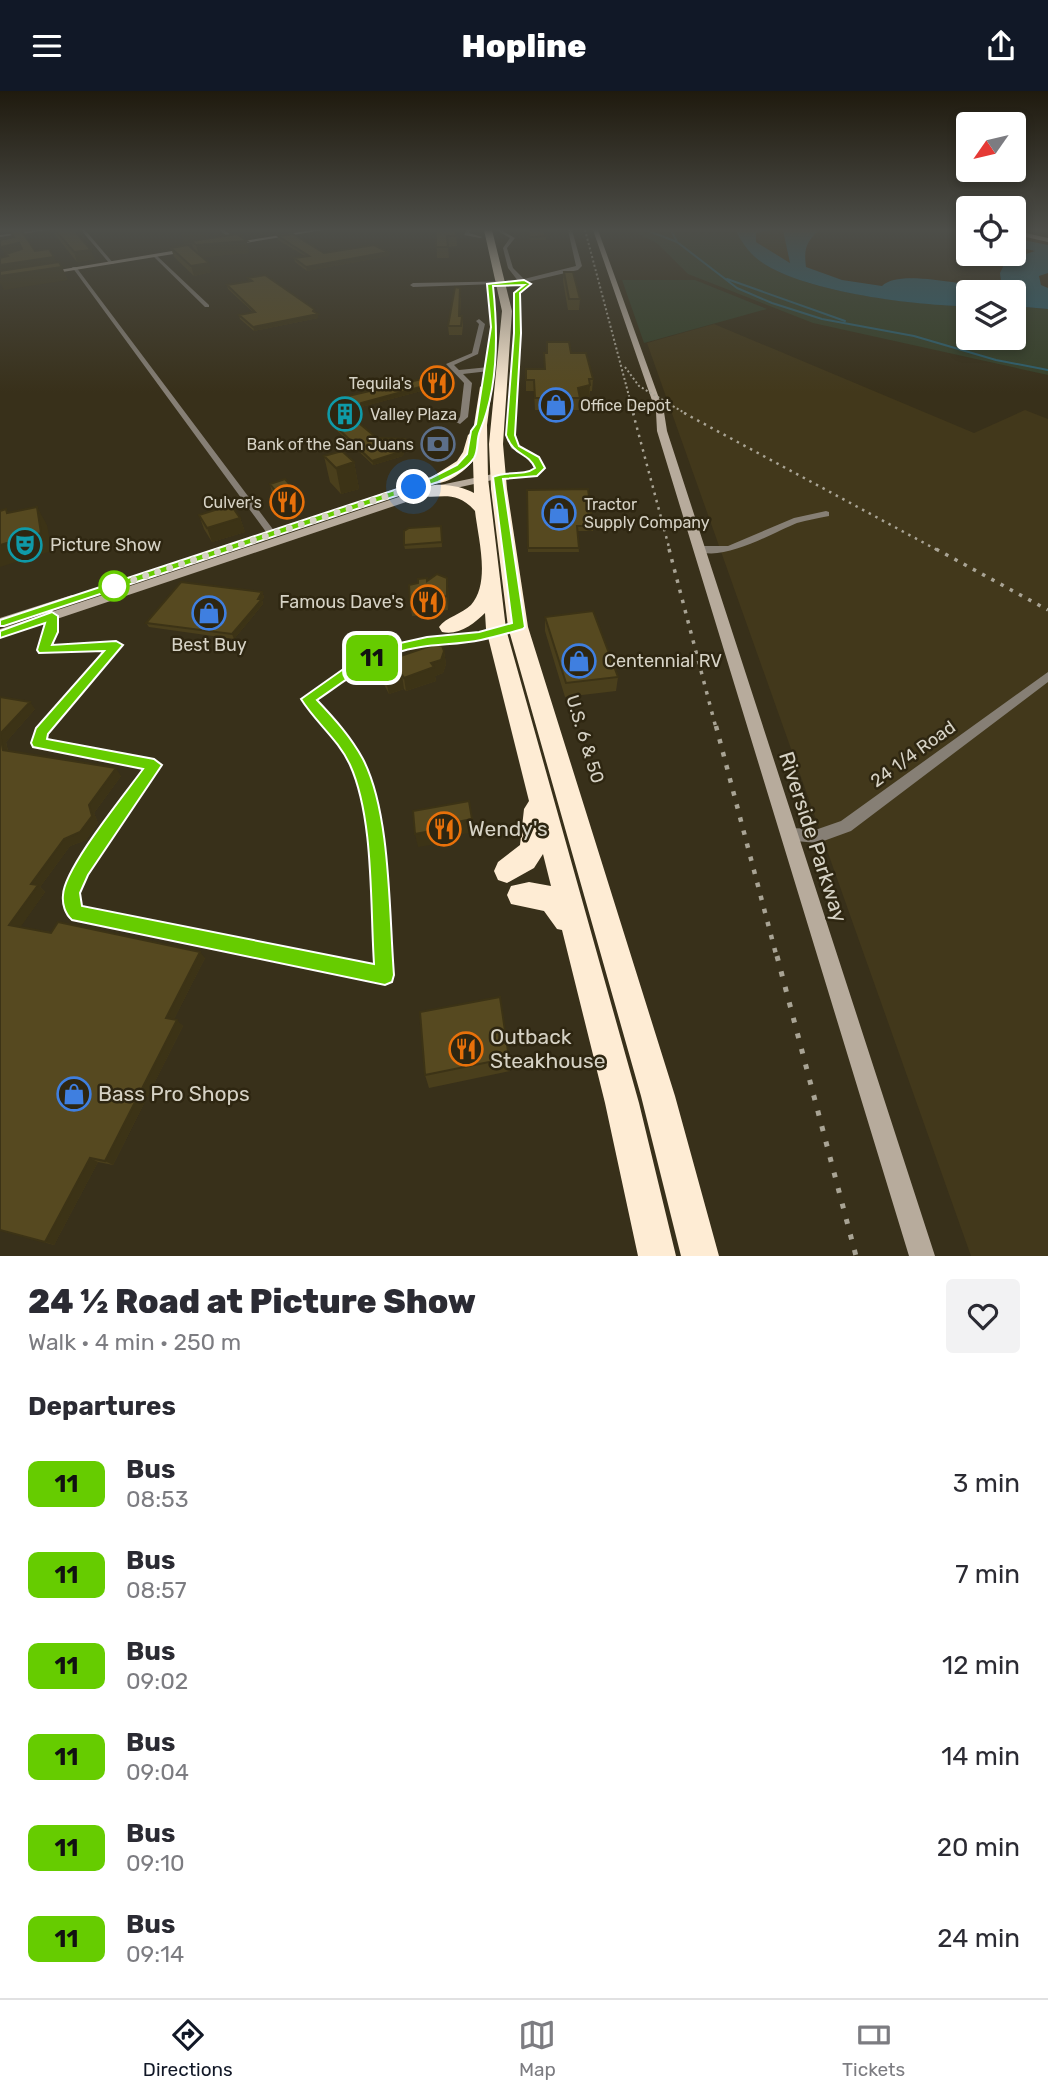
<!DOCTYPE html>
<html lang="en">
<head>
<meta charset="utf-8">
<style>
	:root { --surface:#fff; --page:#f2f2f3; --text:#2b2b33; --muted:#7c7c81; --line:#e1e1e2; --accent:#111827 }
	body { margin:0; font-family:Rubik,sans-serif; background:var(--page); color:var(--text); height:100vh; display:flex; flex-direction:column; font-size:26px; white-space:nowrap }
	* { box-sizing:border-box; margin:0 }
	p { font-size:23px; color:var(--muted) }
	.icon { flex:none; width:38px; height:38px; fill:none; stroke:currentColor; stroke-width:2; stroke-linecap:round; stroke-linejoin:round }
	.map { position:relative; height:1165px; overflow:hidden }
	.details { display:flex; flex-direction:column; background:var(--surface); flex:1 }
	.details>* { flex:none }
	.badge { padding:0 14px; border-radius:10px; font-size:24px; line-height:46px }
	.needle { width:46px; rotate:236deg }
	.tools { position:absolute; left:956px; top:21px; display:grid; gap:14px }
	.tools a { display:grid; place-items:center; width:70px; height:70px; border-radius:7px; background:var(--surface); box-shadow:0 4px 10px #0003; font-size:35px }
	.you { position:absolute; width:35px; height:35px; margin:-18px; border:5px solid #fff; border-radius:50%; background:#1a73e8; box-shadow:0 0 0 10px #1a73e833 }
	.map>.badge { position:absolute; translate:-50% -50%; box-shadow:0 0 0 4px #fff }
	h2 { padding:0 28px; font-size:26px; line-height:63px }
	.round { display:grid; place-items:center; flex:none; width:74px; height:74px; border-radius:7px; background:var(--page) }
	.head { display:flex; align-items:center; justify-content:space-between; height:119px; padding:0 28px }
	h1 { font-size:33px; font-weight:800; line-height:52px }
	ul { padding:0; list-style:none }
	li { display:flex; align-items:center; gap:21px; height:91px; padding:0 28px }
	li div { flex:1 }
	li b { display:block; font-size:26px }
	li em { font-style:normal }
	li .badge { min-width:77px; font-weight:700; text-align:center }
	header { display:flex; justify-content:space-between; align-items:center; height:91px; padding:0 28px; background:var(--accent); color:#fff; font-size:32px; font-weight:800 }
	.tab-bar { display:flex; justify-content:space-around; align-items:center; height:98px; border-top:2px solid var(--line); background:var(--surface); font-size:19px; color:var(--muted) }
	.tab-bar a { display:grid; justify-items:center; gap:4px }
	.tab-bar .current { color:var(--accent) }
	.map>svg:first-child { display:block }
	.built { fill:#42381b }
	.green { fill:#364129 }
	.sand { fill:#413818 }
	.water { fill:#2d6170; fill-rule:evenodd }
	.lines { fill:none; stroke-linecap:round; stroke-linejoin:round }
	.stream { stroke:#2d6170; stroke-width:2 }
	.street { fill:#867f75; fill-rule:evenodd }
	.secondary { fill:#b7ab9c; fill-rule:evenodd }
	.highway { fill:#feecd4; fill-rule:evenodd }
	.rail-far4 { stroke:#a9a495; stroke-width:2; stroke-dasharray:2 2.5; stroke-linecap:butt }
	.rail-far3 { stroke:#a9a495; stroke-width:2.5; stroke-dasharray:2.5 5; stroke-linecap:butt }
	.rail-far2 { stroke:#a9a495; stroke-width:3.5; stroke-dasharray:3.5 7; stroke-linecap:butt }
	.rail-far1 { stroke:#a9a495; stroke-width:4.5; stroke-dasharray:4.5 9; stroke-linecap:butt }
	.rail { stroke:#a9a495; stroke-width:5; stroke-dasharray:5 11; stroke-linecap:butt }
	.wall { fill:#4a3f1c }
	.shaded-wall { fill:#3c3316 }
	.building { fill:#564920; stroke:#3c3316; stroke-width:2 }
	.line { fill:#6c0; stroke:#fff; stroke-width:2 }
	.walk { stroke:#d6d2c5; stroke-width:7; stroke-dasharray:0 12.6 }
	.stop-dot { fill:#fff; stroke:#6c0; stroke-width:3.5 }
	.labels { text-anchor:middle; stroke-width:5; stroke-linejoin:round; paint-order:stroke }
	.far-poi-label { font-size:16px; fill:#d6d2c5; stroke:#2e2611; text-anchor:end }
	.poi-label { font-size:18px; fill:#d6d2c5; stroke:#2e2611; text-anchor:start }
	.street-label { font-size:18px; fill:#d6d2c5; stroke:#2e2611 }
	.near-poi-label { font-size:21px; fill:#d6d2c5; stroke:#2e2611; text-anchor:start }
	.near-street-label { font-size:21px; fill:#d6d2c5; stroke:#2e2611 }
</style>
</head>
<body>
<header><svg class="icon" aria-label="menu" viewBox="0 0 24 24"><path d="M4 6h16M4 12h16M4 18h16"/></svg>Hopline<svg class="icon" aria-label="share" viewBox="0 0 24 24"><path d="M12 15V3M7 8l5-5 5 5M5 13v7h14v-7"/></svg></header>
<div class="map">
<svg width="1048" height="1165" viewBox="0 0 1048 1165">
	<rect width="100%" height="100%" fill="#38301a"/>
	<path class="built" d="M714 233 974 342 1025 319 1048 328V1165H971L647 252Z"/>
	<path class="green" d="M632 139H738L737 140C743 149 748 159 756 166 790 200 920 215 968 215V247H1013V215L1048 218V284L813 232 688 183 658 153Z
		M622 189H695L767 218 644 252Z"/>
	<path class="sand" d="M783 139C789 148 788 162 791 172 778 165 756 159 756 142Z"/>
	<path class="water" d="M738 139H819C805 152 804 159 806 176L842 189 882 195C901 175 979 200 1009 196L1001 190 1000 182 1003 176 999 169C1013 172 1017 177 1026 163L1035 160 1013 155V147L1048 154V182L1039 185 1041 194 1048 197V218L1013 215V201H968V215C917 215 793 200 755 166 747 159 741 150 736 140ZM770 139H783L790 172 756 151V142Z"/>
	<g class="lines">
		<path class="stream" d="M646 139 677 151 737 197 772 212 822 228 914 245 996 269 1048 279
			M671 139 677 151
			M727 188 845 230"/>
		<path class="street" d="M39 139H49L0 146V144Z
			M81 139H85L114 173H110Z
			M219 139H224L241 151 237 152Z
			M467 139H471L469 142 482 146 480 147 464 144Z
			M496 139H501L515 147 507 157 513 177 524 188 576 175 568 139H572L582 175 578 179 527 191 531 194 520 203V242L515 344 518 354 539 366 544 377 536 385 498 389 495 388V384L531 381 535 376 532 369 511 357 507 344 514 242V202L524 194 522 192 413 196 410 194 413 192 518 190 508 177 503 157 510 147Z
			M152 164H156L209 214V216H205Z
			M72 176H76L275 441V445H269Z
			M479 228 485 233 478 263 454 274 459 279 489 276 493 278 489 280 463 283 472 292 468 326 460 333 456 331 460 326 464 292 446 273 472 262 479 233 476 230Z
			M826 420 829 421V425C819 427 807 429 797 432 772 442 719 474 694 458L699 455H728L794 427Z
			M1048 581V591L851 740 818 752 784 749 781 744 784 739 789 737 818 738 841 730Z"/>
		<path class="secondary" d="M312 139H323L228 155 225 153Z
			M593 139H598L664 321 667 340 935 1165H909L657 340 656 321Z
			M1013 139 1048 147V151L1013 143Z
			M190 157 192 160 44 184 41 182Z
			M493 383 497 384V388L433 402 0 547V538L426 397Z
			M72 504 76 505 78 508 76 511 0 536V527Z"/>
		<path class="highway" d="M484 139H492L512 220 503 353 507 398 528 536 675 1005 719 1165H681L641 1005 508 536 491 398 489 353 502 220Z
			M486 292 492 296 487 334 488 387 506 538 639 1012 676 1165H638L605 1012 562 839 557 838 544 820 511 813 507 804 511 795 529 791 551 795 543 763 534 777 507 792 498 789 494 780 498 771 520 754 524 718 529 710 486 538 485 522C474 533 458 545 442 541L439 536C446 526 462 523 471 514 491 492 478 447 475 420 452 393 431 414 416 401 430 389 459 394 474 402L473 370C463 382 445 395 430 392L427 389 457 370 463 361 468 344 473 340 480 296Z"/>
		<path class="rail-far4" d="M585 139 634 324
			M625 276 639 295 688 324"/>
		<path class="rail-far3" d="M633 322 670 460
			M684 322 939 460"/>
		<path class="rail-far2" d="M669 458 716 637
			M936 458 1048 519"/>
		<path class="rail-far1" d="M716 635 777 867"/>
		<path class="rail" d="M777 865 856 1165"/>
	</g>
	<path class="wall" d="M54 139H74L95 168 77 171 56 145Z
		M256 139H291L263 144Z
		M456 139 457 155 448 156 449 167H437L436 140Z
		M510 139H558V141H545L546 145V149H530L527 141 511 142Z
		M205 140 207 148 249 162 202 166 211 181 194 185 174 166 171 157 194 160 192 153 184 154Z
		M278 145 324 162 388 161 389 165 307 180 295 171 294 167 305 165 278 149Z
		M564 181 580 208 579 219H568L563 190Z
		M248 187 315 221 318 223V227L254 240 240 228 239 224 253 221 228 198 227 194 249 190Z
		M461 205 460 225H462L463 234 462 244H449L448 235Z
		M547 251 571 262 593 288 592 300H590L589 306 580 308 579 319H535L534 300H526V278H544V262H546Z
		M443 285 440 299 421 300 361 316 357 330 377 347 405 348 406 352 403 365 373 374 328 331 327 327 431 286Z
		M324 365 354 371 359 398 341 403 330 391Z
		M270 393 298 403 301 416 286 421 273 406Z
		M527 399 593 435V440H577L579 461H528Z
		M199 424 240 427 245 441 212 451 204 438Z
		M441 435 442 456 405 458 404 454Z
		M427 490 449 501 448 519 438 520V524L412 525 410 511Z
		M262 501 264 506 262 509 263 513 234 548 149 536 146 532Z
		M545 526 618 586 616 600 565 606 545 540Z
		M444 560 446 573 443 582 435 585 436 590 406 600 404 598 389 603 380 586 377 573Z
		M0 606 35 618 6 651 8 660 121 685 94 722 98 732 86 749 70 755 40 796 45 801 20 836 205 867 174 928 183 935 113 1074 98 1071 54 1154 4 1140Z
		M509 967 510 980 429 997 425 984Z"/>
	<path class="shaded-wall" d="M234 139H253L235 141Z
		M262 139H291L263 144Z
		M205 140 209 152 191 150 192 153 184 154 181 142Z
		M247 150 249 162 200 167 196 154Z
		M19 152 23 162 5 165 1 156Z
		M91 159 95 168 77 171 74 161Z
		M388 161 389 165 307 180 306 176Z
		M54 166 58 175 0 184V174Z
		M209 172 211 181 194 185 191 175Z
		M62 176 68 189 4 199 0 192V185Z
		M318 223V227L254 240 253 236Z
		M590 294 589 306 580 308 578 297Z
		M420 296 421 300 361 316 356 333 355 329 361 312Z
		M405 348 406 352 403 365 373 374 372 370Z
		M354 371 359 398 341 403 336 377Z
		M298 403 301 416 286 421 282 408Z
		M37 416 47 434 52 460 0 476V454Z
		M240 427 245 441 212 451 207 437Z
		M447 487 449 501 448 519 447 505Z
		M262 501 264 506 262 509 263 513 234 548 232 543Z
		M444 560 446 573 443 582 435 585 436 590 406 600 404 587Z
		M402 584 404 598 389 603 386 590Z
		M30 611 35 618 6 651 9 666 3 659 0 643Z
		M116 677 121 685 94 722 98 732 86 749 70 755 40 796 45 801 17 841 9 834 31 793Z
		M472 728 474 741 454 745V750L418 756 415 743 452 732Z
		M200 861 205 867 172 932 166 927Z
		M177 929 183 935 113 1074 105 1070Z
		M90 1067 98 1071 54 1154 45 1151Z"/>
	<path class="building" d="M9 139H21L35 160 49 158 54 166 0 174V167L8 165 6 163 22 158 19 152 1 156 0 155V149L14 146Z
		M55 139H74L91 159 74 161Z
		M190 139H201L205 140 181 142Z
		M441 139H456V145H447L448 156H436V140H441Z
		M527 139H543L546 145 530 146Z
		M237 143 247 150 196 154 191 150Z
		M293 143 324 162 374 154 388 161 306 176 294 167 309 165 278 145Z
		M188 154 209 172 191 175 171 157Z
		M59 171 62 176 0 185V180Z
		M564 181H573L580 208H569Z
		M265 184 314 218 313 220 318 223 253 236 239 224 255 221 227 194 252 190 248 187Z
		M455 196 460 197 459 225H462L461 235H448Z
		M547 251H569L571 262H586L593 288H589L590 294 578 297 580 307H535L534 289H526V278H545L544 262H547Z
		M432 282H442L439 295 420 296 361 312 355 329 377 347 405 348 403 360 372 370 327 327 335 308 431 286Z
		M342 360 354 371 336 377 324 365Z
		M285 388 298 403 282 408 270 393Z
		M588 398 593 435H577L579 457H528L527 399Z
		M231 414 240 427 207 437 199 424Z
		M37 416 41 442 0 454V420L6 418 7 422Z
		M441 435 442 451 404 454V440L409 437Z
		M437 483 447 487V505L436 506V510L410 511 409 494 418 492V488L427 487V490Z
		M181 491 262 501 258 508H262L232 543 146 532Z
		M593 520 618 586 566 592 545 526Z
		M436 553 442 555 444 560 441 569 431 572 434 576 404 587 402 584 386 590 377 573Z
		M0 606 30 611 0 643 3 659 116 677 89 714 92 725 80 741 64 748 31 793 38 794 9 834 51 842 58 831 200 861 166 927 177 929 105 1070 90 1067 45 1151 0 1139Z
		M469 710 472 728 452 732 453 736 415 743 413 720Z
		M500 906 509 967 425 984 420 921Z"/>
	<linearGradient id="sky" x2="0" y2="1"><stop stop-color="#1f1a0e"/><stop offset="0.46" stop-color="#4d4e49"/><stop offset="1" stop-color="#4d4e49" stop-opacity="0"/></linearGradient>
	<rect width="1048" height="302" fill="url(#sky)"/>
	<path class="line" d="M524 189 531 193 520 202 521 242 515 344 519 355 539 366 545 377 537 385 503 388 525 536 523 538C509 542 495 546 481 549 453 555 424 552 396 562 367 572 342 592 317 609 335 628 351 646 363 668 391 722 389 822 394 884L392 891 385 894 72 829C65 823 62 813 63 804 64 777 125 703 143 678L33 656 31 652 36 637 104 560 39 562 37 559 45 532 0 547V540L52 521 58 525V541L52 554 116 550 123 554 48 643 47 648 154 668 162 674 88 784 80 802 82 815 374 873C370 813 374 727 350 674 338 648 316 632 301 608L349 574 387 555 427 546 479 541 512 532 493 386C505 379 523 386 535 377 527 360 514 366 506 344L514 242V202L524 194 493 195C498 241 498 298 480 340 476 349 479 359 474 367 465 380 452 384 438 391L4 535H0V529L431 387 457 374 467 363 471 340 476 333 491 236 487 193Z"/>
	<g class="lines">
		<path class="walk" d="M114 495 106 498 414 396"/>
	</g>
	<defs>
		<symbol id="restaurant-ring" viewBox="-11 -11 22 22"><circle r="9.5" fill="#2e2611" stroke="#e8710a" stroke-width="1.5"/><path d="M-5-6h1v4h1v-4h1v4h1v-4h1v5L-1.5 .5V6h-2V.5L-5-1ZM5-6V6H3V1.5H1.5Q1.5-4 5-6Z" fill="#e8710a"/></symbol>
		<symbol id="shop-ring" viewBox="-11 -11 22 22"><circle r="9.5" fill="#2e2611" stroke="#3f7fe0" stroke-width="1.5"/><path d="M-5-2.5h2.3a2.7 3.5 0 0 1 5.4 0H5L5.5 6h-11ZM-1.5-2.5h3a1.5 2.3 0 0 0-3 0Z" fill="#3f7fe0"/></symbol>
		<symbol id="building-ring" viewBox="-11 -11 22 22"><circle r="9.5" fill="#2e2611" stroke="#0f9aa8" stroke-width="1.5"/><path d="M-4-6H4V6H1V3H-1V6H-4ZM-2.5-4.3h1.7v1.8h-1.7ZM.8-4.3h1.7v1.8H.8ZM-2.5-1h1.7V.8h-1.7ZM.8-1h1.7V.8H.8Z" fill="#0f9aa8"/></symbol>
		<symbol id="bank-ring" viewBox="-11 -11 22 22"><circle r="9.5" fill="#2e2611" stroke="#5c6f8a" stroke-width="1.5"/><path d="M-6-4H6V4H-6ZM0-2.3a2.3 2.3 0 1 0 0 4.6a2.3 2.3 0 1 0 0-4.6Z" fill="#5c6f8a"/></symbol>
		<symbol id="theatre-ring" viewBox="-11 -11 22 22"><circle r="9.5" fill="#2e2611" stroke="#0f9aa8" stroke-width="1.5"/><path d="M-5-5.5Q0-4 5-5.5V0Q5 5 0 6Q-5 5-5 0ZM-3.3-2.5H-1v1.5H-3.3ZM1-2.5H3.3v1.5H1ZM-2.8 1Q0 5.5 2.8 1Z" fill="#0f9aa8"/></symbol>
	</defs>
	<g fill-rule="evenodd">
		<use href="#restaurant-ring" x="418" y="273" width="38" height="38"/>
		<use href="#shop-ring" x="537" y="295" width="38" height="38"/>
		<use href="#building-ring" x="326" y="304" width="38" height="38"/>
		<use href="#bank-ring" x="419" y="334" width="38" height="38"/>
		<use href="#restaurant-ring" x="268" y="392" width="38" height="38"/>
		<use href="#shop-ring" x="540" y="403" width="38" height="38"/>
		<use href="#theatre-ring" x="6" y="435" width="38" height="38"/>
		<use href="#restaurant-ring" x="409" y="492" width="38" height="38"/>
		<use href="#shop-ring" x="190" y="503" width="38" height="38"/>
		<use href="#shop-ring" x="560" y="551" width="38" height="38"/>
		<use href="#restaurant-ring" x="425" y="719" width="38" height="38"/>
		<use href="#restaurant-ring" x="447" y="939" width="38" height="38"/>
		<use href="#shop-ring" x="55" y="984" width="38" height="38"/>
	</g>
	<circle class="stop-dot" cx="114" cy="495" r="14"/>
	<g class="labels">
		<g class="far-poi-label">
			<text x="412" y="298">Tequila's</text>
			<text x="580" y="320" text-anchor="start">Office Depot</text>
			<text x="370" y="329" text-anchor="start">Valley Plaza</text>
			<text x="414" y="359">Bank of the San Juans</text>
			<text x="262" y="417">Culver's</text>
			<text x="584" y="419" text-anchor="start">Tractor<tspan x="584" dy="18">Supply Company</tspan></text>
		</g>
		<g class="poi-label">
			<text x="50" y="460">Picture Show</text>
			<text x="404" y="517" text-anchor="end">Famous Dave's</text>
			<text x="209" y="560" text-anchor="middle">Best Buy</text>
			<text x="604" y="576">Centennial RV</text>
		</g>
		<g class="street-label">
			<text transform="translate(585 648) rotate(73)" y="6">U.S. 6 &amp; 50</text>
			<text transform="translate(913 663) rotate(-36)" y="6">24 1/4 Road</text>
		</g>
		<g class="near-poi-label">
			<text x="468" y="745">Wendy's</text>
			<text x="490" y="953">Outback<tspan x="490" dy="24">Steakhouse</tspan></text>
			<text x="98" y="1010">Bass Pro Shops</text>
		</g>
		<g class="near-street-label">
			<text transform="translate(813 746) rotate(72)" y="7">Riverside Parkway</text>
		</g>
	</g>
</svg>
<div class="tools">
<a><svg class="needle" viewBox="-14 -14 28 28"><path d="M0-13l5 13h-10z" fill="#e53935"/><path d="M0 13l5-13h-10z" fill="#7c7c81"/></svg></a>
<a><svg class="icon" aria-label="locate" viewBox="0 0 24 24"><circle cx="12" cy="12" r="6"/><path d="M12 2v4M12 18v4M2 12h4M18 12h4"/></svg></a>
<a><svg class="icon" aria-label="layers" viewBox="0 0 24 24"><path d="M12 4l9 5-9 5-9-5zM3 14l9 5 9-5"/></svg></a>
</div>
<div class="you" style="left:414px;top:396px"></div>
<b class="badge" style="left:372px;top:567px;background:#6c0;color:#111">11</b>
</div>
<section class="details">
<div class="head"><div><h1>24 ½ Road at Picture Show</h1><p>Walk · 4 min · 250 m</p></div><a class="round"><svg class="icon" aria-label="heart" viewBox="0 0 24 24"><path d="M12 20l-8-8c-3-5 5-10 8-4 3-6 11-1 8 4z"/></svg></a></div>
<h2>Departures</h2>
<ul>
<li><span class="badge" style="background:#6c0;color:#111">11</span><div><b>Bus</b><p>08:53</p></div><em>3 min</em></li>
<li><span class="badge" style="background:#6c0;color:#111">11</span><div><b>Bus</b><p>08:57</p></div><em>7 min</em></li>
<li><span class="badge" style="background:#6c0;color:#111">11</span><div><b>Bus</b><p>09:02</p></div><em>12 min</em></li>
<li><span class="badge" style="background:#6c0;color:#111">11</span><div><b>Bus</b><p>09:04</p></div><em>14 min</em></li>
<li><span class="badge" style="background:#6c0;color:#111">11</span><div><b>Bus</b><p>09:10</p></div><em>20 min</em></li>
<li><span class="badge" style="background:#6c0;color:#111">11</span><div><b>Bus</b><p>09:14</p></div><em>24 min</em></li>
</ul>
</section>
<nav class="tab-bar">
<a class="current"><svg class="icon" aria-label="directions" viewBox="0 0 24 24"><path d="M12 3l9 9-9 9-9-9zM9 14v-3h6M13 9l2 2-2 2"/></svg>Directions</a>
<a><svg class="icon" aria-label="map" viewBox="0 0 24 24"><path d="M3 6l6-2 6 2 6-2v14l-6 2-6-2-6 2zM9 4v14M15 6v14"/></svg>Map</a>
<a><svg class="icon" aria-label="tickets" viewBox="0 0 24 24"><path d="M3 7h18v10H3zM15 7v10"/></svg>Tickets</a>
</nav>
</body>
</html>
